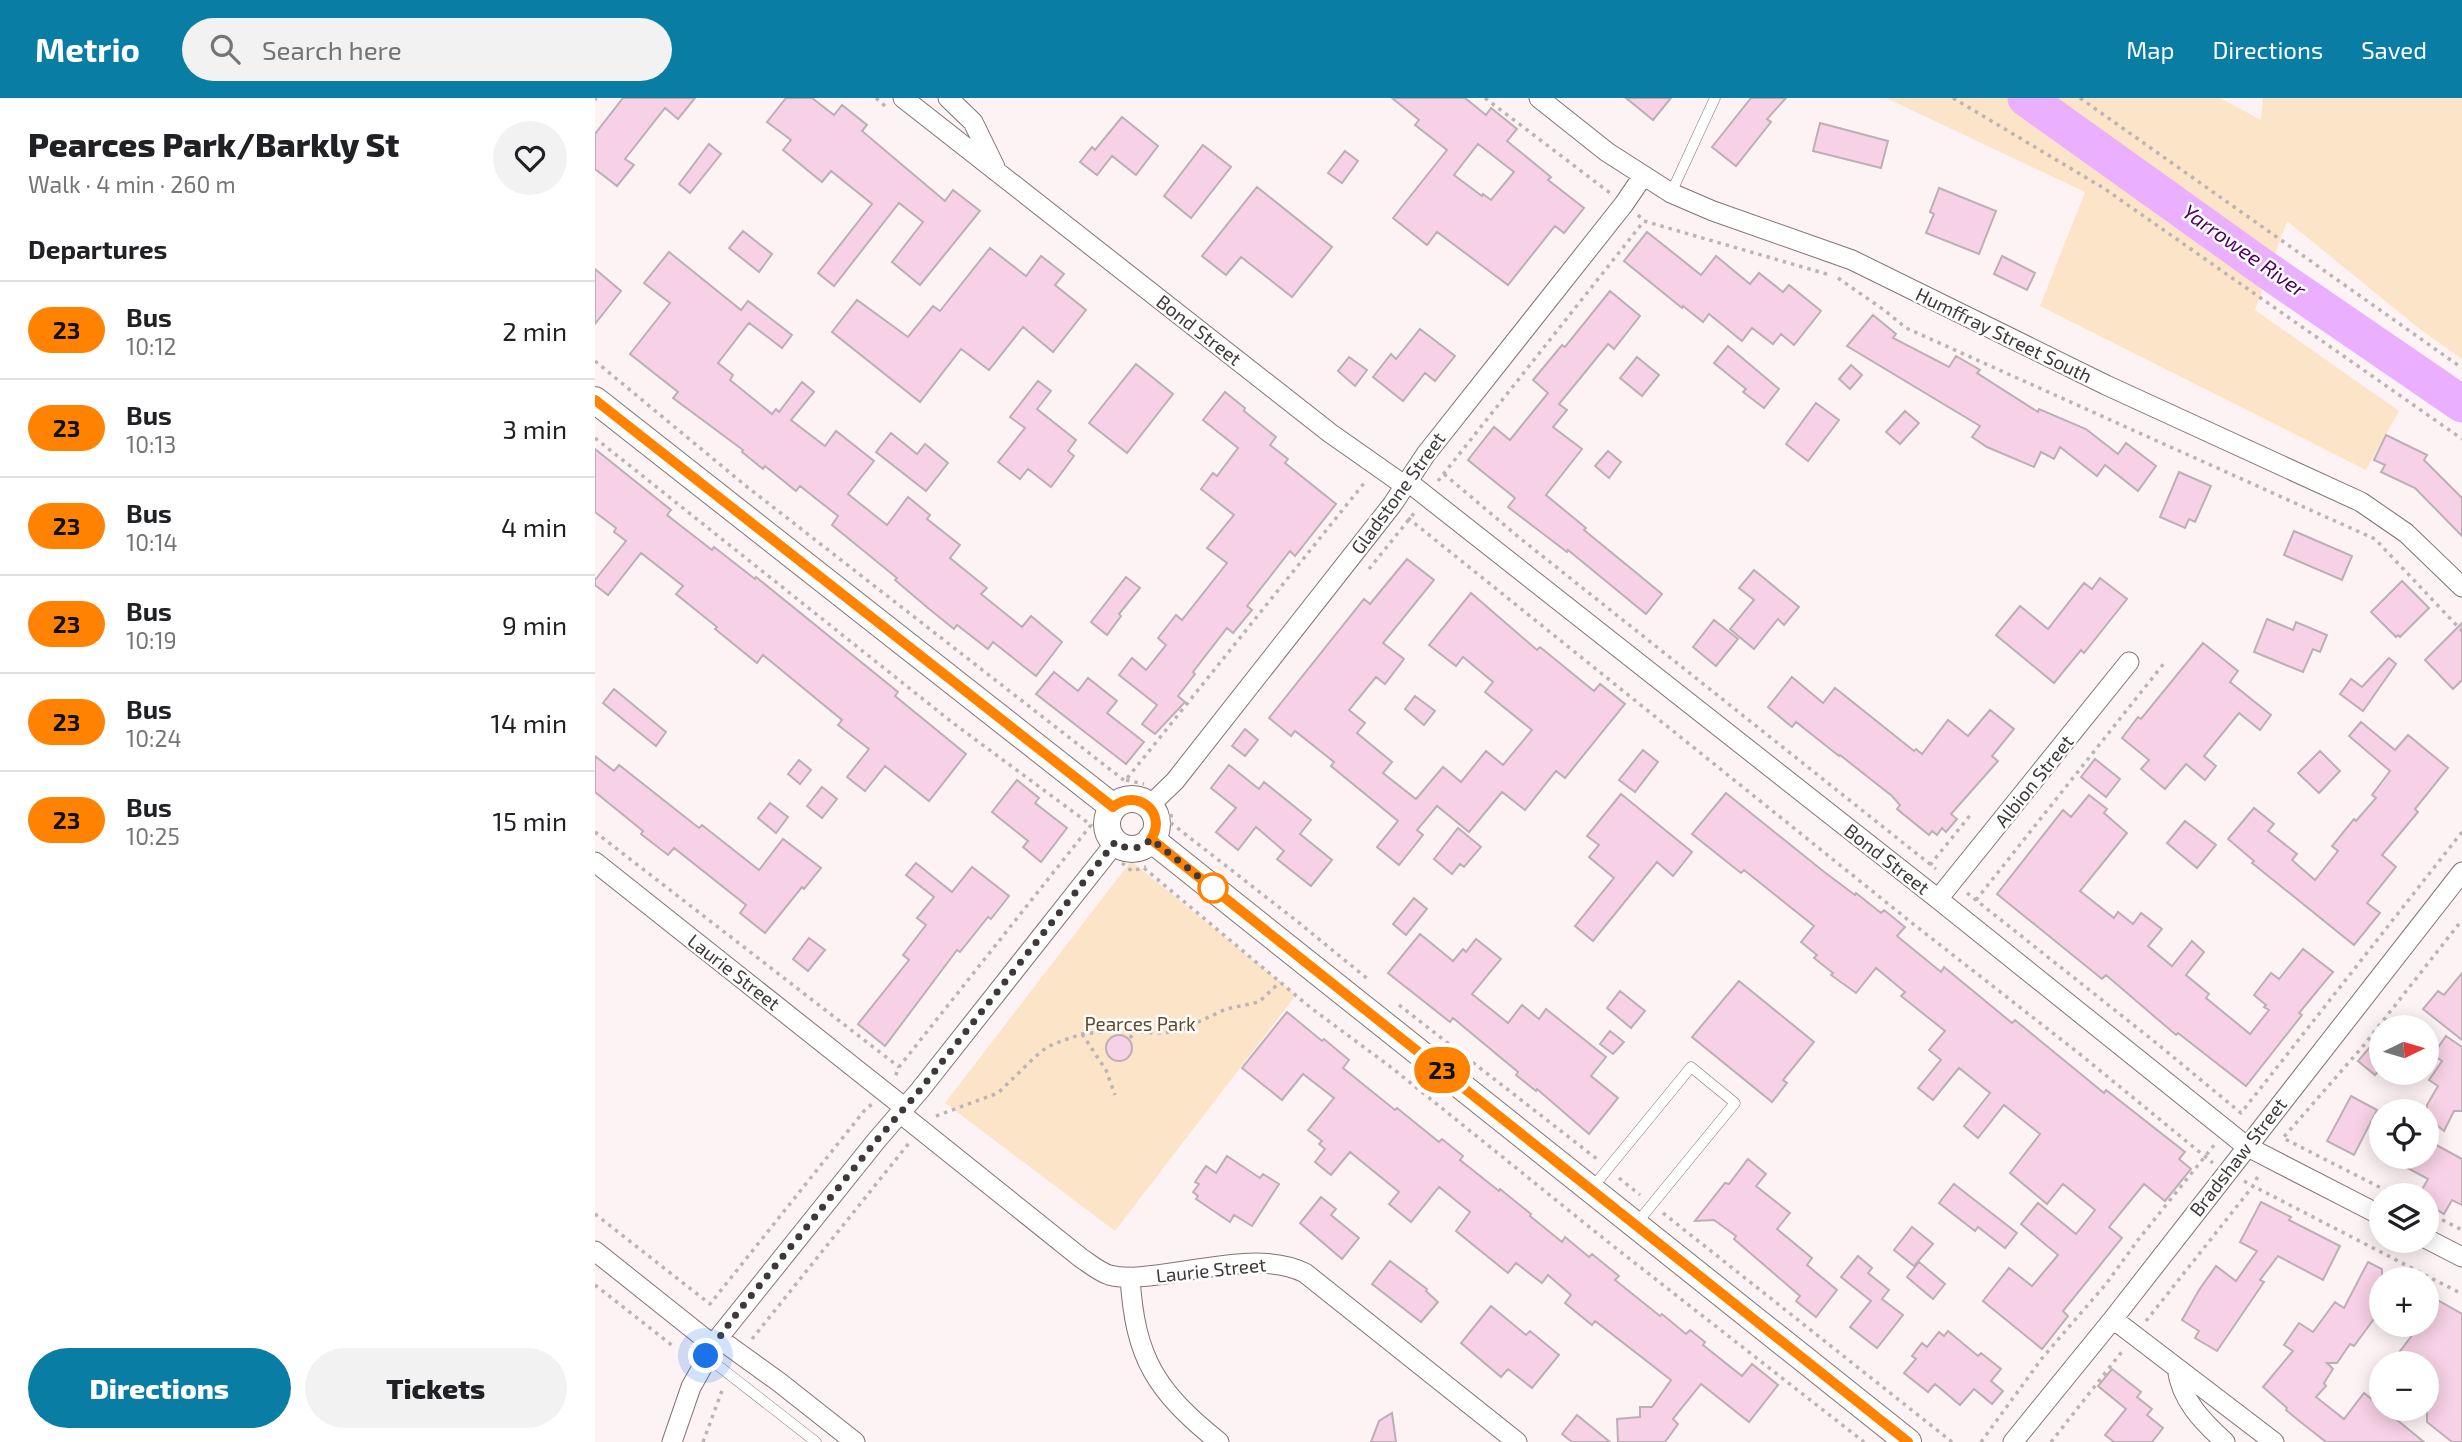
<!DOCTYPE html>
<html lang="en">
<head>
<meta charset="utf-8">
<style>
	:root { --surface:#fff; --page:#f2f2f2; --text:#202124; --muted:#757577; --line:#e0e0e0; --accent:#0a7da5 }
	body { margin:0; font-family:"Exo 2",sans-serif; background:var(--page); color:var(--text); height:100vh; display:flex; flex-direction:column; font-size:26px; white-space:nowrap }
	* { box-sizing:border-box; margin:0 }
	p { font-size:23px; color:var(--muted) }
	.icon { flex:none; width:38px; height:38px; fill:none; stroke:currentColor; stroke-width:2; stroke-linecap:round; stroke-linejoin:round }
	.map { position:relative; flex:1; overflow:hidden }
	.side { display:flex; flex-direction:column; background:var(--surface); width:595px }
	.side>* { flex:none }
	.badge { padding:0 14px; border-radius:23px; font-size:24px; line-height:46px }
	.needle { width:46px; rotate:85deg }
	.tools { position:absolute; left:1774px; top:917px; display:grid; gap:14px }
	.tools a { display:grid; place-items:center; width:70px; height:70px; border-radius:50%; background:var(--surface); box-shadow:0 4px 18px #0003; font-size:35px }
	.you { position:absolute; width:35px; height:35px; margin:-18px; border:5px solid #fff; border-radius:50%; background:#1a73e8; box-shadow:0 0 0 10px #1a73e833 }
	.map>.badge { position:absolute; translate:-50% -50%; box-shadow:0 0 0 4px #fff }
	h2 { padding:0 28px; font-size:26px; line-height:63px }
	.round { display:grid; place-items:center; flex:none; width:74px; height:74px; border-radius:37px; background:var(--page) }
	.overview { display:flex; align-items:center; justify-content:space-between; height:119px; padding:0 28px }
	h1 { font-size:33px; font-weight:800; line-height:52px }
	.action { display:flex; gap:14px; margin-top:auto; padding:14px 28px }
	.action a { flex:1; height:80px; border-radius:42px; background:var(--accent); color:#fff; font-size:28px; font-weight:800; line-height:80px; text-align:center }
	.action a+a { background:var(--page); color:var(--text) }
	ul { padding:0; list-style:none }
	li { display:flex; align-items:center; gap:21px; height:98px; padding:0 28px; border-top:2px solid var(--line) }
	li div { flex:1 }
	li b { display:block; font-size:26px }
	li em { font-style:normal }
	li .badge { min-width:77px; font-weight:700; text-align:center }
	header { display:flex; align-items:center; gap:42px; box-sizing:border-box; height:98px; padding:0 35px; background:var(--accent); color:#fff }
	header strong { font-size:33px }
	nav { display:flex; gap:38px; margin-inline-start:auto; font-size:24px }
	.search { width:490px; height:63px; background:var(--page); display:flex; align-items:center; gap:18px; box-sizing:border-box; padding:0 24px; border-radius:38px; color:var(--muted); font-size:26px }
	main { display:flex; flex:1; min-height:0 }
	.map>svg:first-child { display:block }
	.green { fill:#fbe4c8 }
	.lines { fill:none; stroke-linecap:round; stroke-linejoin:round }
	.river { stroke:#eab0ff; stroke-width:37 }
	.building { fill:#f7d1e5; stroke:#bdafb6; stroke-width:2; fill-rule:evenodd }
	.service-casing { stroke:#827373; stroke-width:11 }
	.minor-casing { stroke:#827373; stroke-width:21 }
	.secondary-casing { stroke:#827373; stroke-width:28 }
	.path { stroke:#bcb3b4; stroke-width:3.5; stroke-dasharray:3.5 5; stroke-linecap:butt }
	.service { stroke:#fff; stroke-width:10 }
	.minor { stroke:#fff; stroke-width:19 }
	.secondary { stroke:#fff; stroke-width:26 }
	.line-casing { stroke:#fff; stroke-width:16 }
	.line { stroke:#ff8200; stroke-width:10 }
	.walk { stroke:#3f3839; stroke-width:7; stroke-dasharray:0 12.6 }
	.stop-dot { fill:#fff; stroke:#ff8200; stroke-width:3.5 }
	.labels { text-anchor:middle; stroke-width:5; stroke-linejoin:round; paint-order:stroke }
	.street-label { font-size:19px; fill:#3f3839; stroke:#fff }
	.park-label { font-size:19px; fill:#634926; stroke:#fff }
	.water-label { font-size:21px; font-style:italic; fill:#4d0062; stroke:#fff }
</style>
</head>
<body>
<header>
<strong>Metrio</strong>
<div class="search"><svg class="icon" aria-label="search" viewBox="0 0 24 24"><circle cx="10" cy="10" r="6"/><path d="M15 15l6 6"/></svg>Search here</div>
<nav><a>Map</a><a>Directions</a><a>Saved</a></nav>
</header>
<main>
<section class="side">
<div class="overview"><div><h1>Pearces Park/Barkly St</h1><p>Walk · 4 min · 260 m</p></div><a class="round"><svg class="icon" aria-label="heart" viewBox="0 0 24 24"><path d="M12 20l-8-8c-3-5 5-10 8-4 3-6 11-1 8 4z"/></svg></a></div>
<h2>Departures</h2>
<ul>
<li><span class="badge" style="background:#ff8200;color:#111">23</span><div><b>Bus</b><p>10:12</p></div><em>2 min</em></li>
<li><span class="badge" style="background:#ff8200;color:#111">23</span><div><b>Bus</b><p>10:13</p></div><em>3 min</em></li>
<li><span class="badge" style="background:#ff8200;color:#111">23</span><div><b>Bus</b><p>10:14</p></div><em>4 min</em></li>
<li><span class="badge" style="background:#ff8200;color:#111">23</span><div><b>Bus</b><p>10:19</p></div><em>9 min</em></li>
<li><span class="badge" style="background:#ff8200;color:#111">23</span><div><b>Bus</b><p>10:24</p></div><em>14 min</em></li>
<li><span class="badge" style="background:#ff8200;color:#111">23</span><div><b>Bus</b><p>10:25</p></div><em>15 min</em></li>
</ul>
<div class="action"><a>Directions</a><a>Tickets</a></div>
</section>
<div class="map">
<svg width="1867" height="1344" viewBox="0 0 1867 1344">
	<rect width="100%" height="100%" fill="#fef3f4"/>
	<path class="green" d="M1291 0H1625L1666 22 1668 0H1867V261L1826 232 1692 123 1660 212 1804 313 1771 372 1445 208 1490 94Z
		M536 763 701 897 520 1133 350 1005Z"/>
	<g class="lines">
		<path class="river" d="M1431 0 1673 173 1867 306"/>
	</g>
	<path class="building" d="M28 0H100L83 21 70 10 30 61 39 67 22 88 0 71V36Z
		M191 0H217L239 17 247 7 272 27 267 33 350 103 358 92 385 113 325 187 297 164 328 124 304 105 239 188 223 175 277 106 236 73 227 84 188 52 196 42 172 24Z
		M797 0H870L891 17 896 10 922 31 912 43 956 79 953 82 989 110 969 135 960 128 913 187 842 134 832 147 798 120 852 52 820 27 824 22ZM883 46 919 74 896 102 888 96 887 98 859 77Z
		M1031 0H1076L1058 22Z
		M1156 0H1191L1172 21 1176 24 1141 68 1117 49Z
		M527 19 563 48 541 77 517 58 502 77 485 64 497 49 500 52Z
		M1225 25 1293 43 1286 70 1218 53Z
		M114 46 126 56 95 95 84 86Z
		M608 47 636 69 596 120 569 98Z
		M750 53 763 63 747 85 733 75Z
		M662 89 737 149 697 199 646 159 631 177 607 158Z
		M1344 90 1401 113 1384 156 1331 135 1339 116 1335 114Z
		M148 133 177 156 164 174 134 150Z
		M1052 134 1106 177 1121 158 1155 186 1164 175 1188 194 1194 187 1226 213 1199 247 1186 236 1178 246 1157 230 1147 243 1114 216 1108 224 1088 208 1087 210 1029 163Z
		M395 150 431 178 446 158 469 176 460 187 491 212 458 254 428 229 394 272 366 251 325 304 237 234 262 202 313 239 338 208 345 213Z
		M74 154 146 212 153 203 197 237 187 250 154 225 123 265 138 277 135 282 177 316 181 311 184 314 207 284 219 294 196 322 230 348 241 333 279 363 253 396 292 427 313 399 335 417 332 421 365 447 355 460 392 490 386 496 427 529 436 518 467 544 441 578 398 544 393 551 362 527 359 531 333 510 300 482 302 480 237 427 243 418 205 388 201 393 170 368 168 371 147 354 148 352 78 300 83 294 35 256 75 205 49 185Z
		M1407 158 1440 175 1432 192 1399 176Z
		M0 171 26 193 0 226Z
		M1015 193 1045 218 1019 251 1013 246 964 306 972 312 958 329 987 351 951 397 991 430 989 432 1067 496 1051 516 973 452 972 454 913 409 920 400 873 362 899 329 915 342 953 295 938 282 967 247 970 249Z
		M1278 217 1301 236 1298 240 1354 269 1361 258 1385 272 1382 275 1443 314 1444 311 1491 331 1523 356 1531 345 1561 368 1543 393 1510 367 1502 378 1465 349 1459 361 1446 354 1439 369 1392 349 1377 339 1385 328 1252 248Z
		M825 231 860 258 840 283 830 275 808 303 778 279 796 256 801 261Z
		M1133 248 1184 291 1169 310 1148 294 1151 291 1119 265Z
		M754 259 772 272 760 288 743 273Z
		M1042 259 1064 277 1047 298 1025 280Z
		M541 266 578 296 532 355 494 325Z
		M1256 267 1267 277 1255 291 1244 281Z
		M443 283 456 293 442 311 481 342 473 353 479 358 456 389 433 371 425 381 403 364 430 330 415 319Z
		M630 294 650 310 649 313 681 339 675 347 693 361 690 365 741 406 700 458 695 453 652 508 657 512 638 535 632 530 598 574 600 576 583 598 590 604 560 636 547 626 562 607 524 577 537 560 551 572 571 547 563 540 581 517 587 522 632 465 612 450 639 417 606 391 618 375 622 378 643 350 608 322Z
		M1221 305 1244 322 1213 363 1191 346Z
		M1310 313 1324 325 1305 346 1291 334Z
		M296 335 322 356 330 346 353 365 331 393 281 354Z
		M1791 337 1832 357 1829 362 1867 400V438L1820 390 1786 374 1790 367 1779 362Z
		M0 351 76 412 72 417 117 452 119 449 160 481 161 479 303 594 300 598 371 656 334 703 290 668 270 693 252 679 274 651 243 627 247 622 168 557 162 565 120 531 122 529 81 496 88 488 46 455 13 497 0 487V482L31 443 19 434 21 430 0 414Z
		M1013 353 1026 364 1014 380 1000 368Z
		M1584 374 1616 388 1600 424 1594 421 1590 430 1565 419Z
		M1699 433 1757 458 1747 482 1689 457Z
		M812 461 839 482 788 545 809 561 790 586 781 579 754 612 770 625 762 635 797 664 788 675 821 701 848 669 866 684 891 653 908 667 937 632 890 594 898 584 868 559 861 568 834 547 876 495 942 552 945 549 999 593 1005 586 1030 606 970 680 961 673 930 712 907 694 874 734 842 708 822 732 828 737 804 767 782 749 803 723 736 668 739 664 700 633 696 638 674 620 769 501 775 506Z
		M1159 472 1204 509 1189 527 1183 521 1159 551 1135 531 1159 502 1144 490Z
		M531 479 545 490 524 516 526 518 512 537 496 524Z
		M1505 480 1532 501 1489 555 1486 552 1459 585 1401 537 1425 508 1453 531 1489 485 1497 491Z
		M1807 483 1834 510 1805 539 1803 537 1801 539 1776 514Z
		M1672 521 1698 532 1701 524 1732 537 1725 554 1718 551 1708 574 1659 554Z
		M1119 522 1143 541 1121 568 1098 549Z
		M1867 525V582L1858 591 1830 562Z
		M1608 545 1643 573 1635 584 1676 617 1665 632 1644 615 1609 658 1621 668 1610 682 1591 666 1570 691 1546 671 1554 662 1527 640 1543 619 1546 621Z
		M1794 560 1801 566 1768 613 1745 596 1756 581 1767 589Z
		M459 574 483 593 493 580 522 603 512 615 549 644 531 666 441 596Z
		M1197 579 1228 605 1240 590 1319 653 1321 651 1327 656 1353 622 1373 638 1395 612 1419 631 1397 658 1403 663 1356 716 1362 721 1351 734 1347 730 1342 737 1337 733 1334 737 1302 711 1305 707 1297 698 1245 657 1244 658 1201 624 1197 629 1173 609Z
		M19 591 71 634 61 648 8 605Z
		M820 598 840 613 829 627 810 611Z
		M1766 624 1800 652 1813 637 1853 670 1820 711 1823 714 1787 757 1801 769 1772 805 1785 815 1759 847 1657 765 1659 763 1633 741 1659 710 1679 726 1673 733 1702 756 1697 762 1720 782 1743 753 1737 748 1759 721 1761 723 1781 700 1777 697 1795 673 1754 638Z
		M650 631 663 642 650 658 637 648Z
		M1048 652 1063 664 1040 694 1024 682Z
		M1725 653 1745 673 1724 695 1703 675Z
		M0 658 19 673 24 667 104 730 107 727 164 772 188 741 226 770 209 791 207 789 170 835 145 815 151 807 79 750 73 757 46 736 48 733 0 694Z
		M1500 661 1525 681 1511 699 1486 679Z
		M204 662 216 672 205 686 193 676Z
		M634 667 664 691 669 684 716 722 705 736 737 762 716 788 682 761 689 753 661 729 643 752 621 734 641 710 616 690Z
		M422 682 444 700 440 705 472 730 446 764 428 749 433 743 397 714Z
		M227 689 242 701 227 720 212 708Z
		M1131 695 1228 773 1260 797 1261 795 1286 815 1289 812 1310 829 1302 838 1346 874 1349 869 1417 925 1420 922 1509 995 1511 992 1590 1054 1584 1061 1596 1071 1570 1103 1549 1086 1514 1129 1527 1140 1468 1213 1473 1218 1447 1251 1388 1203 1414 1170 1437 1188 1463 1157 1426 1126 1443 1105 1481 1136 1500 1112 1468 1086 1452 1106 1415 1075 1445 1036 1409 1007 1383 1040 1369 1028 1395 995 1364 970 1338 1002 1323 990 1346 962 1334 952 1350 933 1306 898 1310 894 1281 870 1261 895 1236 877 1238 875 1219 860 1222 857 1206 844 1219 828 1149 772 1146 775 1097 736Z
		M1026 696 1097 754 1078 778 1062 764 998 843 980 828 1019 780 994 759 1004 747 992 738Z
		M1494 697 1512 711 1509 715 1532 735 1485 793 1519 820 1523 814 1538 826 1546 815 1567 831 1553 848 1577 868 1597 843 1609 854 1591 877 1614 896 1611 900 1655 936 1674 912 1669 909 1671 907 1659 897 1676 875 1684 881 1708 851 1738 874 1704 915 1707 917 1651 988 1583 935 1581 937 1511 877 1507 881 1402 796 1468 712 1476 719Z
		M175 705 193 719 181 735 163 720Z
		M1590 723 1621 747 1602 770 1572 745Z
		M863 730 886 749 869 769 865 766 857 776 839 761Z
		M321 765 357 794 377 769 414 798 396 821 393 819 365 854 362 852 290 948 263 926 314 862 308 857 331 827 322 820 339 799 311 777Z
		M819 800 832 811 811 837 798 826Z
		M825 836 858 863 868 851 871 854 881 841 906 861 877 896 913 925 927 907 944 921 951 911 1011 959 996 978 1023 1000 994 1036 942 991 941 993 921 977 923 974 858 920 855 924 793 875Z
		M214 840 230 852 213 873 198 861Z
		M1867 875V942L1828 911 1843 893 1849 897Z
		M1144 883 1219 944 1188 982 1192 985 1177 1004 1097 939Z
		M1025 893 1050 913 1036 930 1012 910Z
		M692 914 727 943 729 941 754 962 748 970 800 1012 802 1010 844 1044 847 1041 868 1058 865 1062 904 1093 905 1091 936 1116 935 1118 967 1144 970 1139 994 1159 997 1156 1024 1178 1020 1182 1065 1218 1067 1216 1091 1236 1095 1232 1110 1244 1108 1247 1147 1278 1157 1266 1183 1287 1154 1324 1106 1286 1078 1321 1083 1326 1070 1344H1023L1022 1321 1045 1319V1309H1057L1076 1282 1000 1223 997 1227 970 1205 976 1197 953 1177 947 1185 921 1165 913 1175 861 1133 875 1114 844 1089 816 1124 794 1106 804 1094 755 1054 736 1077 720 1064 730 1051 724 1046 727 1043 713 1032 739 1000 708 976 687 1002 647 970Z
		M1015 933 1029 944 1018 956 1005 946Z
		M511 950a13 13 0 1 1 26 0a13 13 0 1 1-26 0Z
		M1851 938 1867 949V1013H1859L1849 1033 1832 1019V1007L1843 988 1834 982 1847 963 1838 957Z
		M1774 950 1787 960V969L1780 977 1763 963Z
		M1756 998 1782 1012 1759 1057 1732 1043Z
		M1832 1042 1867 1061V1107L1857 1102 1849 1116 1832 1106V1097H1824L1833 1081 1792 1059H1832Z
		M632 1058 665 1080 668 1076 684 1086 657 1128 639 1117 635 1124 601 1101 603 1098 598 1094 604 1086 600 1084 611 1068 621 1075Z
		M1153 1061 1171 1076 1161 1088 1195 1115 1182 1131 1217 1160 1212 1167 1242 1192 1221 1219 1201 1203 1205 1198 1139 1141 1141 1138 1119 1122 1100 1123 1130 1085 1134 1086Z
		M1359 1086 1422 1135 1410 1150 1383 1129 1380 1133 1344 1105Z
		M726 1099 741 1111 736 1117 764 1140 747 1161 705 1125Z
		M1666 1104 1696 1119 1694 1122 1745 1148 1728 1182 1683 1158 1665 1182 1669 1184 1622 1253 1600 1240 1604 1233 1587 1222 1604 1192 1621 1168 1641 1183 1662 1153 1645 1144Z
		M1317 1129 1338 1146 1319 1168 1299 1152Z
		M1263 1158 1277 1170 1273 1175 1294 1192 1287 1201 1308 1217 1282 1250 1255 1229 1276 1203 1246 1179Z
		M795 1163 832 1191 831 1193 843 1204 826 1224 777 1186Z
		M1324 1164 1350 1186 1338 1201 1312 1179Z
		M1773 1164 1787 1171V1210L1759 1248 1755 1246 1742 1265H1732L1738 1271 1729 1285 1731 1288 1721 1299 1749 1321 1769 1295 1829 1344H1731L1703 1322 1691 1312 1692 1310 1668 1289 1698 1253 1689 1247 1704 1225 1718 1234 1740 1204 1749 1210Z
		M1832 1196 1867 1216V1344H1857L1832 1324V1265H1796L1818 1236 1802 1227H1832Z
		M896 1208 931 1237 935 1233 964 1257 937 1290 913 1271 906 1279 866 1245Z
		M1353 1233 1383 1258 1386 1255 1406 1271 1396 1283 1408 1293 1397 1306 1379 1291 1365 1307 1340 1286 1333 1294 1309 1275 1321 1261 1317 1258 1327 1245 1332 1249 1344 1234 1349 1238Z
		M1517 1271 1546 1294 1542 1299 1557 1311 1552 1317 1568 1330 1557 1344H1519L1510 1337 1531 1311 1503 1288Z
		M797 1315 801 1344H776L784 1323Z
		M982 1317 1015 1344H977L967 1336Z"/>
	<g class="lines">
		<defs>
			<path id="service" d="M1076 95 1120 0
				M997 1090 1096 969 1140 1005 1041 1126
				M112 1259 221 1344"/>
			<path id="minor" d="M308 0 735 335 809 387
				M353 0 378 24 400 69
				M944 0 1012 54 1076 95 1118 113 1257 162 1511 287 1766 404 1811 435 1867 489
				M812 383 1343 801 1651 1048 1787 1118
				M554 708 580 683 797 407 831 356 1029 106 1048 78
				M0 764 310 1010
				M1343 801 1534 564
				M305 1015 486 1160C495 1166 503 1173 514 1177 529 1181 546 1179 562 1177 606 1172 669 1154 710 1175L922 1344
				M1832 1141 1867 1159
				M0 1153 118 1247
				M535 1179C540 1261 561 1293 624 1344
				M1518 1221 1679 1344
				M123 1240 184 1284 260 1344
				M1582 1270C1586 1302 1607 1323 1630 1344
				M77 1344 96 1289 124 1239 281 1043 325 992 521 744
				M1418 1344 1518 1221 1867 774"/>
			<path id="secondary" d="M0 302 518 709
				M512 726a25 25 0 1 1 50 0a25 25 0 1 1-50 0Z
				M556 741 1313 1344"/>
		</defs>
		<use href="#service" class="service-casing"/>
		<use href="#minor" class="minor-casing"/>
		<use href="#secondary" class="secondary-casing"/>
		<path class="path" d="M281 0 290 8
			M890 0 1015 95
			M1358 0 1510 91 1867 341
			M1485 0 1867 270
			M0 2 1 0
			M1043 117 1049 123 1235 177
			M1243 180 1289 212 1311 230 1780 441 1867 533
			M0 263 151 388 530 683 770 384
			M0 340 358 625 496 727 304 969 300 979
			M849 376 926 441 1341 771
			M843 383 1049 123
			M813 420 1317 825 1486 957 1618 1065
			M774 471 820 414
			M531 682 549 686
			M576 716V725L703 824 774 882
			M0 734 304 969
			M527 765 537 773 551 769
			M1335 767 1377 715
			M549 770 716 910 797 970 1013 1144 1269 1344
			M1372 795 1560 944 1646 1015 1867 734
			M1381 802 1570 564
			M804 907 1002 1061
			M487 936 511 972 520 997
			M535 940 540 933
			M341 1018 403 995 440 959 452 949 469 942 487 936 524 932 560 935 582 934 631 911 664 904 685 884
			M1024 1080 1045 1097
			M1649 1083 1658 1088 1664 1076
			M1800 1097 1688 1040 1769 947 1867 822
			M1832 1114 1867 1132
			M1068 1115 1357 1344
			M0 1116 115 1206 269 1013 277 1006
			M0 1187 78 1248
			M1551 1223 1658 1088 1867 1196
			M157 1241 314 1045
			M108 1344 128 1290
			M1386 1344 1448 1259 1511 1186 1543 1142 1620 1046
			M1456 1344 1529 1251"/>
		<use href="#service" class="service"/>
		<use href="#minor" class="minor"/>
		<use href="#secondary" class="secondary"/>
	</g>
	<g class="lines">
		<defs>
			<path id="line" d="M0 302 518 709C542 689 573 715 556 741L1313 1344"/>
		</defs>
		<use href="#line" class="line-casing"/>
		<use href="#line" class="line"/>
		<path class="walk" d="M111 1258 139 1219 281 1043 325 992 520 744C533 753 545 752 556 741L618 790"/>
	</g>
	<circle class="stop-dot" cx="618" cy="790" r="14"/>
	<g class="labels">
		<g class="street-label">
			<text transform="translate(604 232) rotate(38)" y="7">Bond Street</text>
			<text transform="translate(1409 237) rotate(26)" y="7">Humffray Street South</text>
			<text transform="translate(803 395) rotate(-54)" y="7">Gladstone Street</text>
			<text transform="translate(1439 683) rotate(-51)" y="7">Albion Street</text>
			<text transform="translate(1292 761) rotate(38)" y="7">Bond Street</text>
			<text transform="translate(139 874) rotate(38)" y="7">Laurie Street</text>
			<text transform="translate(1643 1059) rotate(-52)" y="7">Bradshaw Street</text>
			<text transform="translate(616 1172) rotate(-6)" y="7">Laurie Street</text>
		</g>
		<g class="park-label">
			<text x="545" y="933">Pearces Park</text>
		</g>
		<g class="water-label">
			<text transform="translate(1649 153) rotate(35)" y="7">Yarrowee River</text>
		</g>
	</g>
</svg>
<div class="tools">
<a><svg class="needle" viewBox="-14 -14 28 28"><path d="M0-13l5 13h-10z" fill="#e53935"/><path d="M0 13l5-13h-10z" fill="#757577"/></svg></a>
<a><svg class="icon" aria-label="locate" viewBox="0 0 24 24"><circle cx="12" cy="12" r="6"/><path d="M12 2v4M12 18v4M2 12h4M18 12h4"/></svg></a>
<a><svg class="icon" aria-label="layers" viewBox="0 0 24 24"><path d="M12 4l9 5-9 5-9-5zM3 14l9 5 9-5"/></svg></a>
<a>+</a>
<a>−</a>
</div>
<div class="you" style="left:111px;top:1258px"></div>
<b class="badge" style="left:847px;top:972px;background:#ff8200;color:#111">23</b>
</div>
</main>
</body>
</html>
